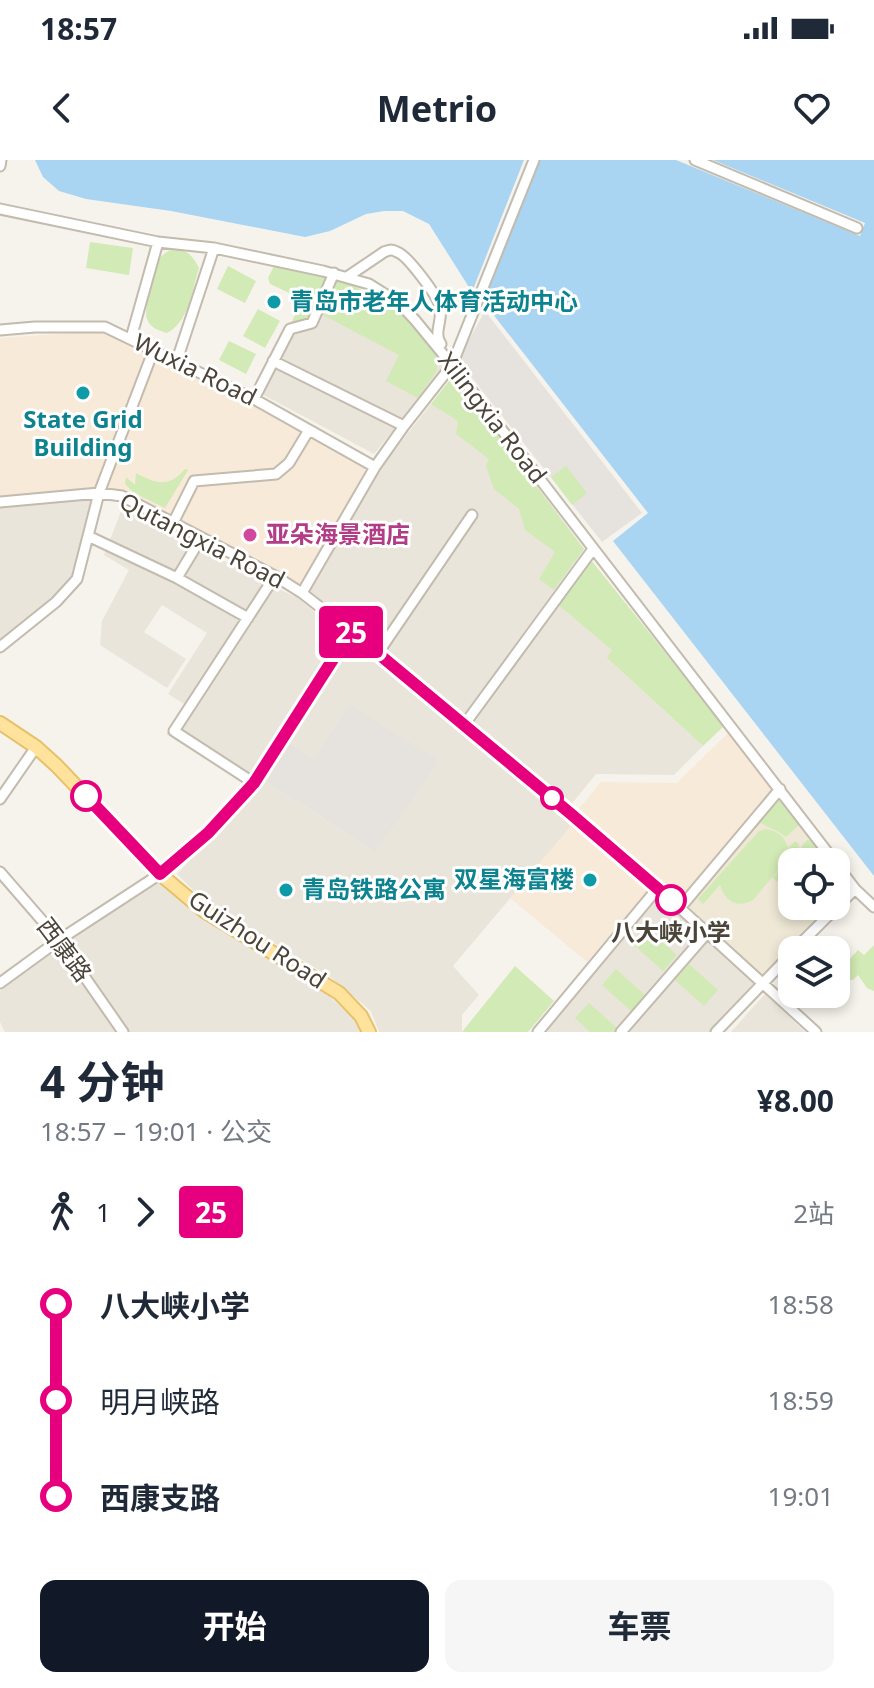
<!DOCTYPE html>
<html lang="zh">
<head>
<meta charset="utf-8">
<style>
	:root { --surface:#fff; --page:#f6f6f7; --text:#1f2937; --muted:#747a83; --accent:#111827 }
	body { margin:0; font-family:"Noto Sans","Noto Sans SC",sans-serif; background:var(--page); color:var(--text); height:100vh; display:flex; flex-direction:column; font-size:30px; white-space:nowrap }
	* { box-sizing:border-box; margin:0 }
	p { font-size:26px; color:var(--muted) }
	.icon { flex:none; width:44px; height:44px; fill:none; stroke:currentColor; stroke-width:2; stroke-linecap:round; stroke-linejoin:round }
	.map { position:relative; height:872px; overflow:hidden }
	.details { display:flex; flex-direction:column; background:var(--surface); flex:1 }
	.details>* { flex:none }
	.badge { padding:0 16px; border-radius:6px; font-size:28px; line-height:52px }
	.fabs { position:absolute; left:778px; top:688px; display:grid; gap:16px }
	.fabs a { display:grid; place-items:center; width:72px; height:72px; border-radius:16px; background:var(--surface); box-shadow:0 4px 12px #0003; font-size:40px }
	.map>.badge { position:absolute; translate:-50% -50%; box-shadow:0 0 0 4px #fff }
	.legs { display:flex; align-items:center; gap:12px; height:88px; padding:0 40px; font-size:26px }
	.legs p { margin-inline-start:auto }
	.headline { display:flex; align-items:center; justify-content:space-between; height:136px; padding:0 40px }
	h1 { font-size:44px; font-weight:700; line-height:60px }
	.action { display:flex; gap:16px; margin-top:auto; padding:16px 40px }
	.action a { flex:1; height:92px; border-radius:16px; background:var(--accent); color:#fff; font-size:32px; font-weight:700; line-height:92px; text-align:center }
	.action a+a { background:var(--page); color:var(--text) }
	ul { padding:0 40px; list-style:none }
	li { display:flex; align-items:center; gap:28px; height:96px; font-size:30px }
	li i { display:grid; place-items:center; width:12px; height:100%; margin:0 10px; background:currentColor }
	li i::after { content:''; width:20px; height:20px; margin:-10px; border:6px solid; border-radius:50%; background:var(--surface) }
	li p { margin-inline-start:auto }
	li:first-child i { background:linear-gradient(#0000 50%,currentColor 0) }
	li:last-child i { background:linear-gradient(currentColor 50%,#0000 0) }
	.status { display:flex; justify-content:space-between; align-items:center; height:56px; padding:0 40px; background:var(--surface); direction:ltr }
	.status svg { height:22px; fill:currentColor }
	header { display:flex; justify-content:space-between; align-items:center; height:104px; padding:0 40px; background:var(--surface); font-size:36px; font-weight:700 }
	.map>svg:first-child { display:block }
	.residential { fill:#eae5da }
	.commercial { fill:#f7ead8 }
	.industrial { fill:#e6e2dd }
	.education { fill:#efe8d6 }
	.green { fill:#d2eab5 }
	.water { fill:#a9d4f2 }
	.pier { fill:#f6f3ec }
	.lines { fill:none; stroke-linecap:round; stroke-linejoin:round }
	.minor-casing { stroke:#c2bbae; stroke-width:13 }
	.major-casing { stroke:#e6c16a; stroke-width:16 }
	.minor { stroke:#fff; stroke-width:9 }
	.major { stroke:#ffe39c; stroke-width:12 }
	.line-1-casing { stroke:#fff; stroke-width:18 }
	.line-1 { stroke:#e6007e; stroke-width:12 }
	.culture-dot { fill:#0f9aa8; stroke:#fff; stroke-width:3 }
	.hotel-dot { fill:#d1479c; stroke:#fff; stroke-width:3 }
	.stop-1-dot { fill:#fff; stroke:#e6007e; stroke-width:4 }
	.labels { text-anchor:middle; stroke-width:6; stroke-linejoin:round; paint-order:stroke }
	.culture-label { font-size:24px; font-weight:bold; fill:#0d838f; stroke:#fff; text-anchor:start }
	.street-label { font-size:24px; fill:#4b4439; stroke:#fff }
	.hotel-label { font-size:24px; font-weight:bold; fill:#b23c85; stroke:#fff; text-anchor:start }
	.stop-label { font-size:24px; font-weight:bold; fill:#4b4439; stroke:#fff }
</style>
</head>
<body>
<div class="status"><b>18:57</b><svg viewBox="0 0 49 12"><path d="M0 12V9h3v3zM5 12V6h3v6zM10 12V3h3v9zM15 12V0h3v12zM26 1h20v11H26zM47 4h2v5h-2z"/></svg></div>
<header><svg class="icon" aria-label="back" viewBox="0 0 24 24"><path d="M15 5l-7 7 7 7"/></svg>Metrio<svg class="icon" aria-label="heart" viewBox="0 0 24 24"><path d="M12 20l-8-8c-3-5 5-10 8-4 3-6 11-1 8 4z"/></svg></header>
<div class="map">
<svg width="874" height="872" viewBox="0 0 874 872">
	<rect width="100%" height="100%" fill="#f6f3ec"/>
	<path class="residential" d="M333 119 403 152 444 206 374 294 258 232 288 170 312 163Z
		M453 216 584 389 464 555 310 431 378 311Z
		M92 339 73 416 52 440 0 482V348Z
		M122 349 299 439 342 475 254 615 246 624 166 574 184 544 168 534 207 473 162 445 144 472 186 499 167 528 100 485 102 461 129 410 104 395Z
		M558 445 613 490 608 499 703 586 674 615 596 614 570 646 470 564Z
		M352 482 572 665 453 806 479 835 462 855V872H379L371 851 329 816 205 742 177 714 265 621 366 686 376 690 438 600 313 599 289 583Z
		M161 721 323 830 358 863 362 872H129L66 782Z
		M657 734 756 822 711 872H545Z
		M58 787 116 872H5L0 862V831Z
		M765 834 805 872H731Z"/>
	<path class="commercial" d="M103 171 255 242 367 307 301 424 124 332 107 329 0 338V178Z
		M729 572 772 631 680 743 575 653 601 622 677 623Z
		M572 665 648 731 587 802 510 738Z"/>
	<path class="industrial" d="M485 151 642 353 602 382 458 200Z
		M350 544 438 601 376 691 366 686 265 621 289 583 314 599Z"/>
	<path class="education" d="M780 635 833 702H792V746H833L763 816 688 746Z"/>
	<path class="green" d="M90 82 133 88 129 115 86 108Z
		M176 88C188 91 193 96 199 108 192 130 189 162 167 173 158 170 150 168 147 159 143 151 155 107 160 98 164 93 169 90 176 88Z
		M228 106 256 121 245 143 217 129Z
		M274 106 328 118 311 156 291 164 302 139 270 124 268 118Z
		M336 116 403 152 439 198 436 212 418 238 386 221 399 195 317 152Z
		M258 149 280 161 265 188 243 176Z
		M229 181 256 194 246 214 219 200Z
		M453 216 584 389 554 430 539 419 555 392 525 370 519 349 494 329 486 306 489 299 456 274 458 261 431 244Z
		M566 306 587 333 572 345 551 317Z
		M185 309 188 310 165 348 134 333 125 324 126 317 135 325 136 313C156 324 169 328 185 309Z
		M591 400 724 566 703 586 607 498 612 490 558 445Z
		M775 640 780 641 799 665 786 677C777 669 766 668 757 660Z
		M766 669C777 671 785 676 788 688L795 681 799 684 798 686 805 692 801 687 807 680H811L828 702H817V700L815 702H792L791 733 773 718 785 702 753 740C737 749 725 741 720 725L703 744 698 739 759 671Z
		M648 769 677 795 663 811 634 785Z
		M874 785V831L867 828 858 815 853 820H836V806L841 801 845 804 858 790 864 795Z
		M689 804 718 830 704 846 675 820Z
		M515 806 554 841 528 872H462Z
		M616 809 645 835 631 851 602 825Z
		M589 843 617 868 614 872H590L575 858Z"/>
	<path class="water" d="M35 0H874V716L613 381 648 353 482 140 472 132 429 64 403 51H384L366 54 330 71 305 77 171 51 86 39 59 31 43 17Z"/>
	<path class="pier" d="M524 0H540L482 140 472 132Z
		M676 0H713L865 63 860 76Z"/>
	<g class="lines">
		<defs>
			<path id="minor" d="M695 0 857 68
				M0 6 1 0
				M0 49 158 82 214 88 323 111 369 124 399 143 415 160 452 205 835 702
				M347 117 384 92C390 90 391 89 397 92 407 95 438 136 440 147 443 161 433 173 441 184
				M0 170 35 167H105L254 239 375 307
				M131 178 158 82
				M177 200 214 88
				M273 201 404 266
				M254 239 290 169 312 163 334 113
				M0 342 99 333 122 336 275 416 302 433 371 487 571 654 680 748 816 872
				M173 363 194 321 276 314 289 303 309 270
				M88 376 177 418 248 458
				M177 418 201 378
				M302 433 375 307 404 266 452 205 534 0
				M0 487 56 442 77 419 99 333 154 189
				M378 493 472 355
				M464 565 593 389
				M254 623 174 571 275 416
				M0 639 36 587
				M836 704 855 729 874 747
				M0 712 59 780 123 872
				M680 748 780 629
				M794 790 855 729
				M0 823 59 780 160 714 208 673 254 623 351 471
				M538 872 657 729
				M621 872 707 773
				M716 872 792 793"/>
			<path id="major" d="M0 563 36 587 57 606 160 714 204 751 339 833 361 856 369 872"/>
		</defs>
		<use href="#minor" class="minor-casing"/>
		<use href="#major" class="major-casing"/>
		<use href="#minor" class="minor"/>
		<use href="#major" class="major"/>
	</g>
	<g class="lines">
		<defs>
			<path id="line-1" d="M86 636 160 714 208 673 254 623 351 471 571 654 671 740"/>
		</defs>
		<use href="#line-1" class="line-1-casing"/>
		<use href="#line-1" class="line-1"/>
	</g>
	<g class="culture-dot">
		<circle cx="274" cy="142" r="8"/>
		<circle cx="83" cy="233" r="8"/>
		<circle cx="590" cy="720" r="8"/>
		<circle cx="286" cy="730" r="8"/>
	</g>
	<circle class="hotel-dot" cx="250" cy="375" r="8"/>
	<g class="stop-1-dot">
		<circle cx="86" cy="636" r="14"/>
		<circle cx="552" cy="638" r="10"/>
		<circle cx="671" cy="740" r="14"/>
	</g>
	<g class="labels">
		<g class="culture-label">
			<text x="290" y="150">青岛市老年人体育活动中心</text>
			<text x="83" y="268" text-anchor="middle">State Grid<tspan x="83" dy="28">Building</tspan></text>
			<text x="574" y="728" text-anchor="end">双星海富楼</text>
			<text x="302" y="738">青岛铁路公寓</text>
		</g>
		<g class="street-label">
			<text transform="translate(195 210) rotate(26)" y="8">Wuxia Road</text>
			<text transform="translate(492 258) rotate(52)" y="8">Xilingxia Road</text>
			<text transform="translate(202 381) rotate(27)" y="8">Qutangxia Road</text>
			<text transform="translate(257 780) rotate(33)" y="8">Guizhou Road</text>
			<text transform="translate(64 790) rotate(53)" y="8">西康路</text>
		</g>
		<g class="hotel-label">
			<text x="266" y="383">亚朵海景酒店</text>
		</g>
		<g class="stop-label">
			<text x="671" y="781">八大峡小学</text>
		</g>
	</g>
</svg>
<div class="fabs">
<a><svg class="icon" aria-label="locate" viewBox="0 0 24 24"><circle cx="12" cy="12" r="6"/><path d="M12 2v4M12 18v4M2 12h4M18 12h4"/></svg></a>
<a><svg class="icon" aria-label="layers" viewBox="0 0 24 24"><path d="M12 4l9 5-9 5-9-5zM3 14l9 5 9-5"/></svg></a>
</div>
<b class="badge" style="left:351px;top:472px;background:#e6007e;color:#fff">25</b>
</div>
<section class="details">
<div class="headline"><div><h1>4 分钟</h1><p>18:57 – 19:01 · 公交</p></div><b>¥8.00</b></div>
<div class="legs"><svg class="icon" aria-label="walk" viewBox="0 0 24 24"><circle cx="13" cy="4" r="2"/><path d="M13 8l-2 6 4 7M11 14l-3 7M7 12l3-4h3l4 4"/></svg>1<svg class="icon" aria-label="forward" viewBox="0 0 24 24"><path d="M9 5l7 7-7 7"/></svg><b class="badge" style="background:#e6007e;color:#fff">25</b><p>2站</p></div>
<ul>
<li><i style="color:#e6007e"></i><b>八大峡小学</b><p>18:58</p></li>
<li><i style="color:#e6007e"></i><span>明月峡路</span><p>18:59</p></li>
<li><i style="color:#e6007e"></i><b>西康支路</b><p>19:01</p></li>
</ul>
<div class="action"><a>开始</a><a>车票</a></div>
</section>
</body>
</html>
